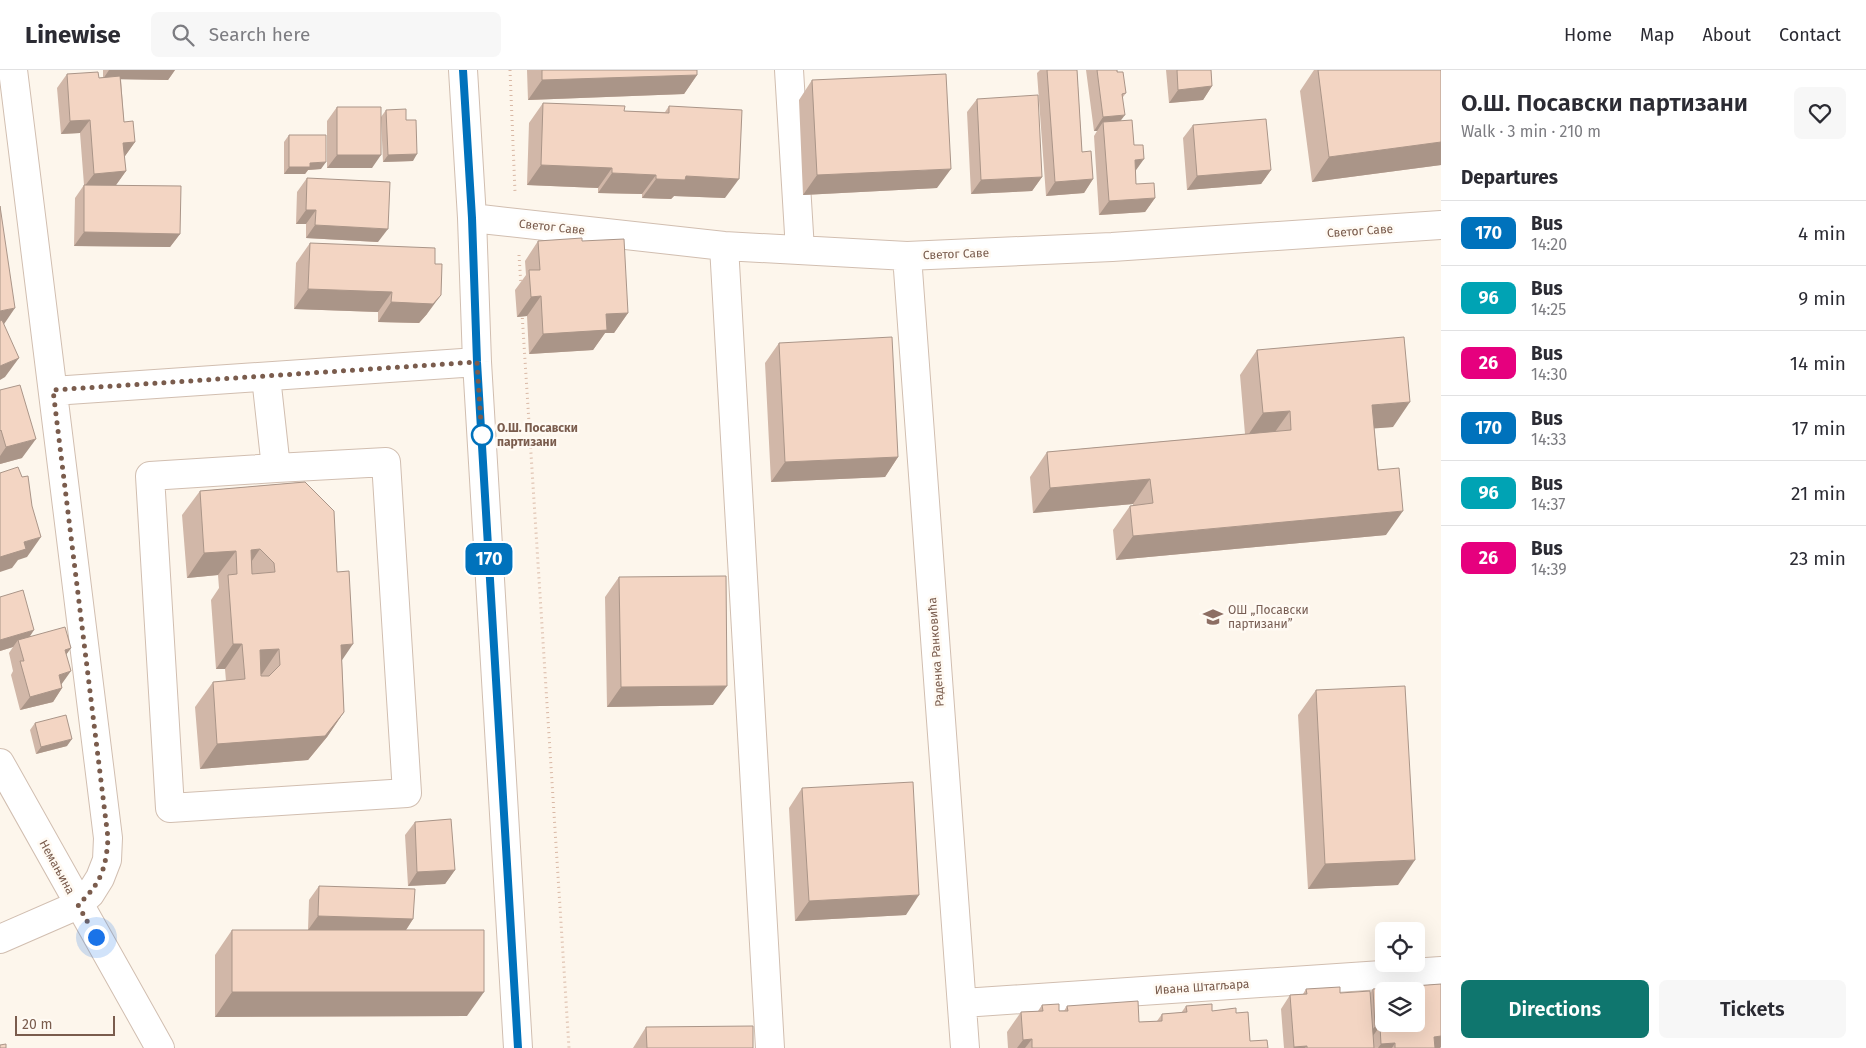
<!DOCTYPE html>
<html lang="en">
<head>
<meta charset="utf-8">
<style>
	:root { --surface:#fff; --page:#f7f7f7; --text:#2b2b33; --muted:#7c7c81; --line:#e1e1e2; --accent:#0f766e }
	body { margin:0; font-family:"Fira Sans",sans-serif; background:var(--page); color:var(--text); height:100vh; display:flex; flex-direction:column; font-size:19px; white-space:nowrap }
	* { box-sizing:border-box; margin:0 }
	p { font-size:16px; color:var(--muted) }
	.icon { flex:none; width:28px; height:28px; fill:none; stroke:currentColor; stroke-width:2; stroke-linecap:round; stroke-linejoin:round }
	.map { position:relative; flex:1; overflow:hidden }
	.drawer { display:flex; flex-direction:column; background:var(--surface); width:425px }
	.drawer>* { flex:none }
	.badge { padding:0 10px; border-radius:8px; font-size:18px; line-height:32px }
	.buttons { position:absolute; left:1375px; top:852px; display:grid; gap:10px }
	.buttons a { display:grid; place-items:center; width:50px; height:50px; border-radius:8px; background:var(--surface); box-shadow:0 5px 20px #0002; font-size:25px }
	.scale { position:absolute; left:15px; bottom:12px; width:100px; box-sizing:border-box; padding-left:5px; border:2px solid #7a5c4d; border-top:0; font-size:14px; line-height:18px; white-space:nowrap; color:#7a5c4d; -webkit-text-stroke:4px #fffaf3; paint-order:stroke }
	.you { position:absolute; width:25px; height:25px; margin:-12px; border:4px solid #fff; border-radius:50%; background:#1a73e8; box-shadow:0 0 0 8px #1a73e833 }
	.map>.badge { position:absolute; translate:-50% -50%; box-shadow:0 0 0 2px #fff }
	h2 { padding:0 20px; font-size:19px; line-height:45px }
	.round { display:grid; place-items:center; flex:none; width:52px; height:52px; border-radius:8px; background:var(--page) }
	.overview { display:flex; align-items:center; justify-content:space-between; height:85px; padding:0 20px }
	h1 { font-size:24px; font-weight:600; line-height:38px }
	.primary-button { display:flex; gap:10px; margin-top:auto; padding:10px 20px }
	.primary-button a { flex:1; height:58px; border-radius:8px; background:var(--accent); color:#fff; font-size:20px; font-weight:600; line-height:58px; text-align:center }
	.primary-button a+a { background:var(--page); color:var(--text) }
	ul { padding:0; list-style:none }
	li { display:flex; align-items:center; gap:15px; height:65px; padding:0 20px; border-top:1px solid var(--line) }
	li div { flex:1 }
	li b { display:block; font-size:19px }
	li em { font-style:normal }
	li .badge { min-width:55px; font-weight:700; text-align:center }
	header { display:flex; align-items:center; gap:30px; box-sizing:border-box; height:70px; padding:0 25px; background:var(--surface); border-bottom:1px solid var(--line) }
	header strong { font-size:24px }
	nav { display:flex; gap:28px; margin-inline-start:auto; font-size:18px }
	.search { width:350px; height:45px; background:var(--page); display:flex; align-items:center; gap:12px; box-sizing:border-box; padding:0 18px; border-radius:8px; color:var(--muted); font-size:19px }
	main { display:flex; flex:1; min-height:0 }
	.map>svg:first-child { display:block }
	.lines { fill:none; stroke-linecap:round; stroke-linejoin:round }
	.minor-casing { stroke:#d1beb0; stroke-width:30 }
	.path { stroke:#d9b8a5; stroke-width:3; stroke-dasharray:1 4; stroke-linecap:butt }
	.minor { stroke:#fff; stroke-width:28 }
	.wall { fill:#d1b7a8 }
	.shaded-wall { fill:#aa9588 }
	.building { fill:#f3d5c3; stroke:#aa9588; fill-rule:evenodd }
	.line-casing { stroke:#fff; stroke-width:11 }
	.line { stroke:#0072bc; stroke-width:8 }
	.walk { stroke:#7a5c4d; stroke-width:5; stroke-dasharray:0 9 }
	.stop-dot { fill:#fff; stroke:#0072bc; stroke-width:2.5 }
	.labels { text-anchor:middle; stroke-width:5; stroke-linejoin:round; paint-order:stroke }
	.street-label { font-size:12px; fill:#7a5c4d; stroke:#fffaf3 }
	.stop-label { font-size:12px; font-weight:bold; fill:#7a5c4d; stroke:#fffaf3; text-anchor:start }
	.education-label { font-size:12px; fill:#785e54; stroke:#fffaf3; text-anchor:start }
</style>
</head>
<body>
<header>
<strong>Linewise</strong>
<div class="search"><svg class="icon" aria-label="search" viewBox="0 0 24 24"><circle cx="10" cy="10" r="6"/><path d="M15 15l6 6"/></svg>Search here</div>
<nav><a>Home</a><a>Map</a><a>About</a><a>Contact</a></nav>
</header>
<main>
<div class="map">
<svg width="1441" height="978" viewBox="0 0 1441 978">
	<rect width="100%" height="100%" fill="#fdf6ec"/>
	<g class="lines">
		<defs>
			<path id="minor" d="M463 0 472 148 477 292 518 978
				M789 0 800 180
				M472 148 724 176 907 186 1112 177 1441 155
				M724 176 770 978
				M907 186 965 978
				M266 307 276 398 386 392 407 723 170 738 150 406 276 398
				M53 321 477 292
				M0 693 160 978
				M0 869 78 835 90 824 100 808 107 790 108 768 13 0
				M963 933 1441 901"/>
		</defs>
		<use href="#minor" class="minor-casing"/>
		<path class="path" d="M510 0 515 122
			M519 185 521 216
			M522 243 569 978"/>
		<use href="#minor" class="minor"/>
	</g>
	<path class="wall" d="M103 0H175L168 10 121 9 124 52 135 72 125 86H124L126 101 116 115 180 164 170 177 74 176 75 128 84 115 80 63 61 64 57 18 67 4 99 8 103 7Z
		M527 0H697V5L684 24 528 30Z
		M1040 0H1077L1082 82 1093 109 1084 123 1046 126 1037 3Z
		M1086 0H1117L1126 23 1123 27 1120 51 1136 101V114L1155 128 1145 142 1099 145 1094 66 1097 61H1094Z
		M1166 0H1211L1212 16 1203 30 1169 33Z
		M1314 0H1441V95L1312 112 1300 21Z
		M812 10 937 118 803 125 799 30Z
		M977 29 1042 107 1032 121 971 124 967 42Z
		M543 33 624 41 665 42 669 36 725 128 674 126 671 129 642 128V124L598 123V118L527 115 529 53Z
		M337 37 381 47 386 40 406 50 413 91 383 92 381 48 372 98H327V51Z
		M1193 55 1271 100 1261 114 1187 120 1183 68Z
		M289 65 321 99 308 100 305 104H284V72Z
		M307 108 378 172 306 168V154H296L297 122Z
		M538 171H582L628 243 614 263H605L593 280 529 284 527 246 517 247 515 220 526 205 525 191Z
		M310 173 435 194 427 244 419 253 378 252V242L294 239 296 193Z
		M779 273 898 387 885 407 771 412 765 293Z
		M1257 280 1393 357 1374 358 1386 465 1116 490 1113 460 1130 436 1133 435V434L1033 443 1030 407 1047 382 1245 364 1240 305Z
		M0 320 22 388 0 394Z
		M305 412 342 591 344 642 327 667 308 690 200 699 195 637 213 612 226 611 225 599H216L211 530 219 518 218 505 187 508 182 445 200 421Z
		M619 507 713 635 607 637 605 527Z
		M0 527 30 566 71 578 66 584 61 614 62 618 53 632 20 640 11 605 13 601 9 583 13 577 0 581Z
		M1316 620 1398 815 1308 819 1298 645Z
		M35 653 67 676 36 684 30 660Z
		M802 718 906 845 795 851 789 738Z
		M415 752 455 800 445 814 408 816 405 765Z
		M319 816 413 849 406 860 467 946 215 947V885L232 860H323H308L309 830Z
		M1441 914V977L1440 978H1284L1281 939 1290 925 1303 924 1306 919 1340 923H1370L1373 919Z
		M1042 935 1059 941H1064L1067 936 1139 952 1157 951 1162 944 1181 943 1186 936 1212 941 1236 943 1250 971 1268 978H1008L1007 962 1021 942 1038 941Z
		M646 957 753 978H633Z"/>
	<path class="shaded-wall" d="M109 0H175L168 10 103 9Z
		M697 5 684 24 528 30 542 10Z
		M1212 16 1203 30 1169 33 1178 20Z
		M1125 45 1115 58 1103 52 1097 61H1094L1103 47Z
		M90 50 80 63 61 64 70 51Z
		M135 72 125 86 114 87 123 73Z
		M1441 72V95L1312 112 1329 87Z
		M417 84 413 91 383 92 388 85Z
		M337 85H381L372 98H327Z
		M1144 89 1134 103 1135 90Z
		M326 92 321 99 308 100 305 104H284L289 97 310 93Z
		M541 95 612 98 598 118 527 115Z
		M951 99 937 118 803 125 817 105Z
		M1271 100 1261 114 1187 120 1197 106Z
		M126 101 116 115 84 117 94 104Z
		M612 103 656 105 642 124 598 123Z
		M686 106 739 109 725 128 674 126 671 129 642 128 656 109Z
		M1042 107 1032 121 971 124 981 110Z
		M1093 109 1084 123 1046 126 1055 112Z
		M1155 128 1145 142 1099 145 1109 131Z
		M306 140H316L306 154H296Z
		M315 155 388 159 378 172 306 168Z
		M84 162 180 164 170 177 74 176Z
		M308 219 392 222 378 242 294 239Z
		M441 225 427 244 419 253 378 252 391 232Z
		M541 226 527 246 517 247 531 227Z
		M15 238 0 260V241Z
		M628 243 614 263H605L593 280 529 284 543 264 606 244Z
		M19 288 5 307 0 310V296Z
		M1410 332 1393 357 1355 360 1372 335Z
		M1290 341 1272 366 1246 368 1263 343Z
		M36 369 22 388 0 394V386L6 377Z
		M898 387 885 407 771 412 785 392Z
		M1150 409 1133 434 1033 443 1050 418Z
		M1403 441 1386 465 1116 490 1133 466Z
		M41 467 27 487 18 490 12 498 0 502V487L24 472Z
		M260 479 243 504 251 480Z
		M236 481 218 505 187 508 204 483Z
		M34 560 25 574 18 570 13 577 0 581V570Z
		M233 574H242L225 599H216Z
		M353 574 336 599 341 575Z
		M71 578 61 592 65 580Z
		M279 579 262 604 244 605 260 580Z
		M71 601 61 615 59 605Z
		M727 616 713 635 607 637 621 617Z
		M62 618 53 632 20 640 30 627Z
		M344 642 327 667 308 690 200 699 217 674Z
		M72 669 67 676 36 684 41 677Z
		M1415 790 1398 815 1308 819 1325 794Z
		M455 800 445 814 408 816 417 802Z
		M919 825 906 845 795 851 809 831Z
		M318 846 413 849 404 863 308 860Z
		M232 922H484L467 946 215 947Z
		M1375 956H1380L1370 970H1365Z
		M1441 966V977L1440 978H1426L1434 967Z
		M1032 969 1025 978H1017L1023 970Z
		M1395 973 1392 978H1378L1381 974Z
		M1307 976 1305 978H1293L1294 977Z"/>
	<path class="building" d="M542 0H697V5L542 10Z
		M1047 0H1077L1082 82 1091 81 1093 109 1055 112Z
		M1097 0H1117V2H1123L1126 23 1122 24 1125 45 1103 47Z
		M1177 0H1211L1212 16 1178 20Z
		M1318 0H1441V72L1329 87Z
		M98 2 99 8 120 6 124 52 133 51 135 72 123 73 126 101 94 104 90 50 70 51 67 4Z
		M946 4 951 99 817 105 812 10Z
		M1038 25 1042 107 981 110 977 29Z
		M543 33 625 36 624 41 669 43V36L742 40 739 109 686 106 685 110 656 109V105L612 103V98L541 95Z
		M337 37H381V85H337Z
		M406 39V50H416L417 84 388 85 386 40Z
		M1266 49 1271 100 1197 106 1193 55Z
		M1132 50 1134 75H1143L1144 89 1135 90 1136 114 1154 113 1155 128 1109 131 1103 52Z
		M289 65H326V92L310 93V97H289Z
		M307 108 390 112 388 159 315 155 316 140H306Z
		M84 115 181 116 180 164 84 162Z
		M0 136 15 238 0 241Z
		M582 168V171L624 169 628 243 606 244 607 260 543 264 541 226 531 227 529 200H540L538 171Z
		M310 173 435 178V194H442L441 225 433 234 391 232 392 222 308 219Z
		M2 250 19 288 0 296V251Z
		M892 267 898 387 785 392 779 273Z
		M1404 267 1410 332 1372 335 1378 400 1399 398 1403 441 1133 466 1130 436 1153 433 1150 409 1050 418 1047 382 1291 360 1290 341 1263 343 1257 280Z
		M20 315 36 369 6 377 1 360 0 361V320Z
		M18 397 22 407 28 406 32 436 41 467 24 472 26 479 0 487V403Z
		M305 412 334 441 337 502 349 501 353 574 341 575 344 642 325 666 217 674 213 612 245 609 242 574H233L228 505 237 504 236 481 204 483 200 421ZM260 479 274 493 275 502 252 504 251 480ZM279 579 280 595 269 606H261L260 580Z
		M726 506 727 616 621 617 619 507Z
		M23 520 34 560 0 570V527Z
		M65 557 71 578 65 580 71 601 59 605 62 618 30 627 20 591H24L18 570Z
		M1405 616 1415 790 1325 794 1316 620Z
		M66 645 72 669 41 677 35 653Z
		M913 712 919 825 809 831 802 718Z
		M451 749 455 800 417 802 415 752Z
		M319 816 415 819 413 849 318 846Z
		M232 860H484V922H232Z
		M1441 914V966L1434 967 1435 978H1395V973L1381 974 1380 956H1375L1373 919ZM1384 921H1416V954H1384Z
		M1340 917V923L1370 921 1374 978H1307V976L1294 977 1290 925 1307 924 1306 919Z
		M1138 931 1139 952 1162 951V944L1187 942 1186 936 1212 934V941L1236 938V943L1248 942 1250 971 1267 970 1268 978H1032V969L1023 970 1021 942 1043 941 1042 935 1059 934V941H1068L1067 936Z
		M753 956V978H647L646 957Z
		M6 974V978H0V975Z"/>
	<g class="lines">
		<defs>
			<path id="line" d="M463 0 472 148 477 292 518 978"/>
		</defs>
		<use href="#line" class="line-casing"/>
		<use href="#line" class="line"/>
		<path class="walk" d="M96 867 78 835C101 813 106 799 108 768L53 320 477 292 482 370V365"/>
	</g>
	<defs>
		<symbol id="school-bare" viewBox="-9 -9 18 18"><path d="M0-5L7-2L0 1L-7-2ZM-4 1L0 2.5L4 1V4Q0 6-4 4Z" fill="#8d6e63" stroke="#fffaf3" stroke-width="2.5" paint-order="stroke"/></symbol>
	</defs>
	<g fill-rule="evenodd">
		<use href="#school-bare" x="1199" y="533" width="28" height="28"/>
	</g>
	<circle class="stop-dot" cx="482" cy="365" r="10"/>
	<g class="labels">
		<g class="street-label">
			<text transform="translate(552 157) rotate(6)" y="4">Светог Саве</text>
			<text transform="translate(1360 161) rotate(-4)" y="4">Светог Саве</text>
			<text transform="translate(956 184) rotate(-2)" y="4">Светог Саве</text>
			<text transform="translate(936 582) rotate(-94)" y="4">Раденка Ранковића</text>
			<text transform="translate(57 797) rotate(61)" y="4">Немањина</text>
			<text transform="translate(1202 917) rotate(-4)" y="4">Ивана Штагљара</text>
		</g>
		<g class="stop-label">
			<text x="497" y="362">О.Ш. Посавски<tspan x="497" dy="14">партизани</tspan></text>
		</g>
		<g class="education-label">
			<text x="1228" y="544">ОШ „Посавски<tspan x="1228" dy="14">партизани”</tspan></text>
		</g>
	</g>
</svg>
<div class="buttons">
<a><svg class="icon" aria-label="locate" viewBox="0 0 24 24"><circle cx="12" cy="12" r="6"/><path d="M12 2v4M12 18v4M2 12h4M18 12h4"/></svg></a>
<a><svg class="icon" aria-label="layers" viewBox="0 0 24 24"><path d="M12 4l9 5-9 5-9-5zM3 14l9 5 9-5"/></svg></a>
</div>
<div class="scale">20 m</div>
<div class="you" style="left:96px;top:867px"></div>
<b class="badge" style="left:489px;top:489px;background:#0072bc;color:#fff">170</b>
</div>
<section class="drawer">
<div class="overview"><div><h1>О.Ш. Посавски партизани</h1><p>Walk · 3 min · 210 m</p></div><a class="round"><svg class="icon" aria-label="heart" viewBox="0 0 24 24"><path d="M12 20l-8-8c-3-5 5-10 8-4 3-6 11-1 8 4z"/></svg></a></div>
<h2>Departures</h2>
<ul>
<li><span class="badge" style="background:#0072bc;color:#fff">170</span><div><b>Bus</b><p>14:20</p></div><em>4 min</em></li>
<li><span class="badge" style="background:#00a3b4;color:#fff">96</span><div><b>Bus</b><p>14:25</p></div><em>9 min</em></li>
<li><span class="badge" style="background:#e6007e;color:#fff">26</span><div><b>Bus</b><p>14:30</p></div><em>14 min</em></li>
<li><span class="badge" style="background:#0072bc;color:#fff">170</span><div><b>Bus</b><p>14:33</p></div><em>17 min</em></li>
<li><span class="badge" style="background:#00a3b4;color:#fff">96</span><div><b>Bus</b><p>14:37</p></div><em>21 min</em></li>
<li><span class="badge" style="background:#e6007e;color:#fff">26</span><div><b>Bus</b><p>14:39</p></div><em>23 min</em></li>
</ul>
<div class="primary-button"><a>Directions</a><a>Tickets</a></div>
</section>
</main>
</body>
</html>
